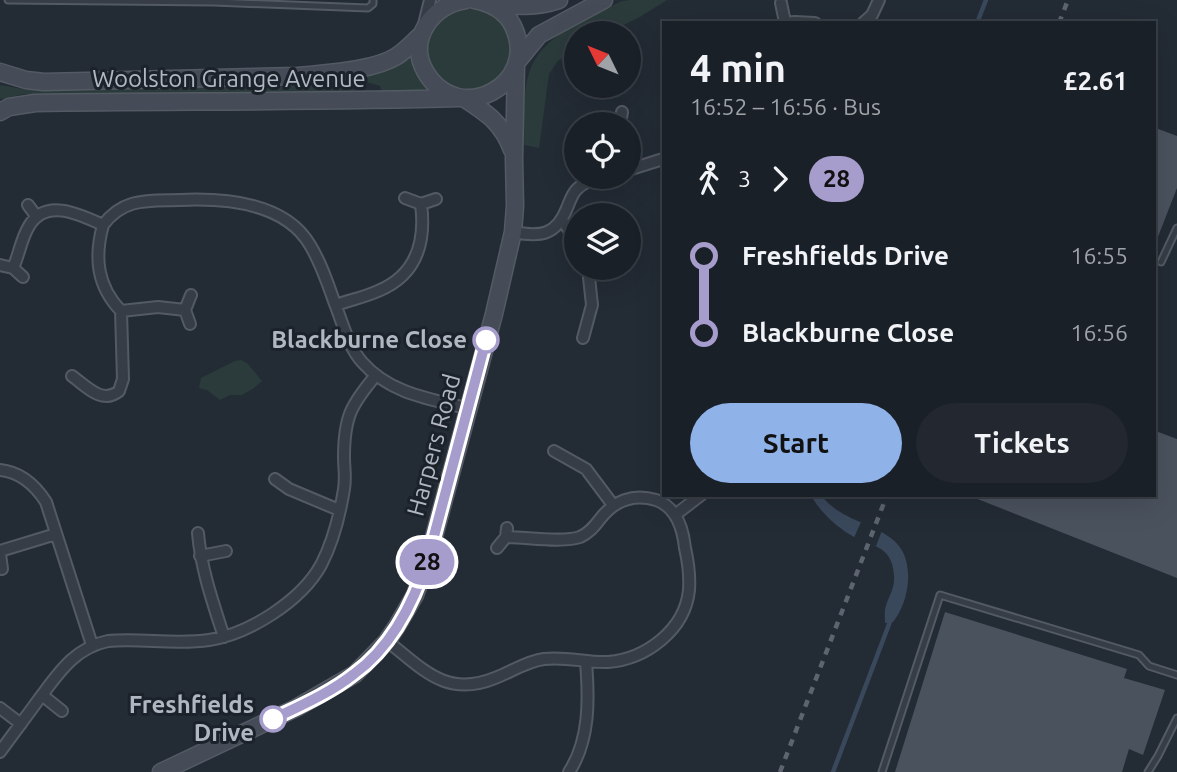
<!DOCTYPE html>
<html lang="en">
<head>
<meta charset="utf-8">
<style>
	:root { --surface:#1a2028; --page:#232830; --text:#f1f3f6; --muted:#9fa3a8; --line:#383e45; --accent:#8fb2e9 }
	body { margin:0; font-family:Ubuntu,sans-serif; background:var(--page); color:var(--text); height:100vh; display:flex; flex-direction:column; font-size:26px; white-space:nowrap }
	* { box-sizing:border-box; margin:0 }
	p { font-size:23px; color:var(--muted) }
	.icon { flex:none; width:38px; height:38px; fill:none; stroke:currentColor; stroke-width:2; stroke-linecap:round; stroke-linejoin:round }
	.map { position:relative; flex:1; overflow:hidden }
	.side { position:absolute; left:662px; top:21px; width:494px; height:476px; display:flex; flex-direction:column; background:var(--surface); border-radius:0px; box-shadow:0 7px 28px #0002,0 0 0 2px var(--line) }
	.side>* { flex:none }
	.badge { padding:0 14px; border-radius:23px; font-size:24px; line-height:46px }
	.needle { width:46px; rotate:313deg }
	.controls { position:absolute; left:564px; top:21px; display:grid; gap:14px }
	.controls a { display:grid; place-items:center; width:77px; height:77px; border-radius:50%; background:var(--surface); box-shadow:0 7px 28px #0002,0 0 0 2px var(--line); font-size:35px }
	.map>.badge { position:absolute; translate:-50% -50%; box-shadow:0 0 0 4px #fff }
	.legs { display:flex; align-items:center; gap:10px; height:77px; padding:0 28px; font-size:23px }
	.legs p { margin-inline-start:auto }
	.overview { display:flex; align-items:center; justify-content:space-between; height:119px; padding:0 28px }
	h1 { font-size:38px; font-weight:700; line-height:52px }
	.action { display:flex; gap:14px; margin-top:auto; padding:14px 28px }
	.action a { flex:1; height:80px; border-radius:42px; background:var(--accent); color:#111; font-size:28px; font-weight:700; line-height:80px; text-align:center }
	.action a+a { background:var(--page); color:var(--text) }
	ul { padding:0 28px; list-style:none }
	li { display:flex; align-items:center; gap:24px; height:77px; font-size:26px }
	li i { display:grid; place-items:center; width:10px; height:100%; margin:0 9px; background:currentColor }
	li i::after { content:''; width:18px; height:18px; margin:-9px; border:5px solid; border-radius:50%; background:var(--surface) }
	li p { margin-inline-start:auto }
	li:first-child i { background:linear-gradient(#0000 50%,currentColor 0) }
	li:last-child i { background:linear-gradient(currentColor 50%,#0000 0) }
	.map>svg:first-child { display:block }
	.green { fill:#2b3b3b }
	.water { fill:#3a485c }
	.pier { fill:#232b35 }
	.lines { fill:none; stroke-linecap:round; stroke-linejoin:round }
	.stream { stroke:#3a485c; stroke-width:4.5 }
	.building { fill:#4a525e }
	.lane-casing { stroke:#545a63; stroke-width:9 }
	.street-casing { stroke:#545a63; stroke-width:14 }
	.secondary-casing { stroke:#545a63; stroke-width:19 }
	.lane { stroke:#363d46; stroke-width:5 }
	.street { stroke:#363d46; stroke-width:10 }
	.secondary { stroke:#454c58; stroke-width:16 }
	.rail { stroke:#5d646f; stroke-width:4.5; stroke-dasharray:7 7; stroke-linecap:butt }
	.line-1-casing { stroke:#fff; stroke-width:16 }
	.line-1 { stroke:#a69dcd; stroke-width:10 }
	.stop-1-dot { fill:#fff; stroke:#a69dcd; stroke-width:3.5 }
	.labels { text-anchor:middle; stroke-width:6; stroke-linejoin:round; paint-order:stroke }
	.street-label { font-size:24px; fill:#b1b7c2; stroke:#1c222a }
	.stop-label { font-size:24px; font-weight:bold; fill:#b1b7c2; stroke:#1c222a; text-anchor:end }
</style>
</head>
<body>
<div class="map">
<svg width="1177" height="772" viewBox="0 0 1177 772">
	<rect width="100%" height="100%" fill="#232b35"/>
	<path class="green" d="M630 0H667L638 18 607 33H576V50L558 61 549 74 539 148 524 145C525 123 522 94 529 73 542 33 588 19 622 1Z
		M428 49a41 41 0 1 1 82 0a41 41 0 1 1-82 0Z
		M413 54 420 76 434 93H382L380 86 353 78C373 69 394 73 413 54Z
		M342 79 343 86 367 94 153 95 25 94 0 99V85L28 90 259 87Z
		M241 360 247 363 262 381 254 388 242 395H230L220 400 207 390 199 388 201 378 235 361Z"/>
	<path class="water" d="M821 495C849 533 912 520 908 581 907 596 902 610 893 622L885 623C885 618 884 611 886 606 889 595 895 589 894 575 892 543 869 547 849 534 833 524 821 512 811 496Z"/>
	<path class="pier" d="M861 522 883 528 876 546 853 540Z"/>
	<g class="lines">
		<path class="stream" d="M977 23 986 0
			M833 772 891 619"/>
	</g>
	<path class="building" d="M1153 127 1177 136V188L1154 247Z
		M1153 430 1177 439V578L970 496 1153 495Z
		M945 612 1127 669 1124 678 1165 690 1143 755 1129 749 1122 772H895Z"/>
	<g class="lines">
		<defs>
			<path id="lane" d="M8 0 214 2 368 8 373 4V0
				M1161 262 1177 228
				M882 772 940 595 1139 655 1149 666 1177 675
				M1148 772 1158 756 1177 718"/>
			<path id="street" d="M781 3 785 22
				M783 23 795 22 815 23
				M863 23 872 15 879 0
				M424 24 430 0
				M620 124 622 112
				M628 170 663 159
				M405 198 421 204 436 199
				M28 205 37 217
				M562 220 576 240
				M103 225C94 258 97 286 121 311L158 307 185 310
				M513 232C540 237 556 236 567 208 570 201 572 194 577 189 584 182 593 179 602 177
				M0 265 13 268 23 277
				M13 268C19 255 21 239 29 226 46 197 81 215 103 225 124 197 149 201 180 200 224 198 285 202 310 245 321 263 328 284 335 304 343 324 348 346 362 362 389 393 429 399 467 408
				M336 305C350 300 365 297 378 291 417 275 426 242 421 204
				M190 324 185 310 191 295
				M583 338 592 305 588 268
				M72 376C86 386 102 405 119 391L123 379 121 311
				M554 451 586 469 613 505
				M0 470C21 472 35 485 46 502L92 645
				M275 479 289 489 339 510
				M675 515 701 495
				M198 533C201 569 213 603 224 637
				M497 548 506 537 507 528
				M0 551 56 534
				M0 554 2 569
				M200 556 226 551
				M387 641C423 669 446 698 495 678 511 672 527 661 544 659 566 656 586 663 608 662 646 659 685 630 689 590 690 576 688 561 685 548 683 529 676 507 656 500 633 493 614 501 600 519 594 527 589 533 580 537 563 543 526 537 506 537
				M42 695 62 711
				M0 708 21 724
				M0 752C13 734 26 717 39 699 58 674 74 648 108 641 141 638 176 645 209 640 249 634 301 601 321 565 333 542 340 514 344 489 346 478 344 467 344 457 344 417 351 405 376 375
				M569 772C590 740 589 699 586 662"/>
			<path id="secondary" d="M466 0C433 4 407 39 425 71 458 129 541 84 513 26 505 10 490 3 474 0
				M491 4C515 6 536 8 559 0
				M517 62 539 35 604 0
				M0 72 26 80 44 82 298 76C326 73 373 71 397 56 406 50 414 41 422 34
				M465 99C488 114 502 123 512 150
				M0 112 9 107 35 103C176 101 318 102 459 98
				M161 772 296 708 355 674 387 641 397 626 415 595 429 555 494 314 513 232 515 206 514 159 516 65"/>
		</defs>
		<use href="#lane" class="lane-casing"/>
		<use href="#street" class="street-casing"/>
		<use href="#secondary" class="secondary-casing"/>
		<use href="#lane" class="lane"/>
		<use href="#street" class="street"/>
		<use href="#secondary" class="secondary"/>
		<path class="rail" d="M1059 23 1068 0
			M780 772 887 495"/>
	</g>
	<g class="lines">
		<defs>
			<path id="line-1" d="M273 719C300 706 330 693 354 674 393 646 415 600 429 555L486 340"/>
		</defs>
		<use href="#line-1" class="line-1-casing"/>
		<use href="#line-1" class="line-1"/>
	</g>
	<g class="stop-1-dot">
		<circle cx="486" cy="340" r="12"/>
		<circle cx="273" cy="719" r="12"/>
	</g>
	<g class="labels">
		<g class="street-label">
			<text x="229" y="87">Woolston Grange Avenue</text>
			<text transform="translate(434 445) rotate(-75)" y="8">Harpers Road</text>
		</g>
		<g class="stop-label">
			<text x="467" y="348">Blackburne Close</text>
			<text x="254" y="713">Freshfields<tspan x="254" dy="28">Drive</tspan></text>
		</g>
	</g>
</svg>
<div class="controls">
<a><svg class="needle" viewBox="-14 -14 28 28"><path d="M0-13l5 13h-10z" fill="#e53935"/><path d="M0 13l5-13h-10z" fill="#9fa3a8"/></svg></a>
<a><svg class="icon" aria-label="locate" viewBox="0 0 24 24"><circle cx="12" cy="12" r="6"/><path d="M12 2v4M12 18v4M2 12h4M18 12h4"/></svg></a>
<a><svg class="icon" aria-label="layers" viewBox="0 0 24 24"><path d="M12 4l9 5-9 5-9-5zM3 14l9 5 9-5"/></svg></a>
</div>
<b class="badge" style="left:427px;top:562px;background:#a69dcd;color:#111">28</b>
<section class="side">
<div class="overview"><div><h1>4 min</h1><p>16:52 – 16:56 · Bus</p></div><b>£2.61</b></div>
<div class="legs"><svg class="icon" aria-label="walk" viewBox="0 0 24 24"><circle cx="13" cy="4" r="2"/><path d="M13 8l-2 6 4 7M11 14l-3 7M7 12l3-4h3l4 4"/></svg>3<svg class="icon" aria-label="forward" viewBox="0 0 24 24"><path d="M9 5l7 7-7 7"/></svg><b class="badge" style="background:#a69dcd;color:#111">28</b></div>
<ul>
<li><i style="color:#a69dcd"></i><b>Freshfields Drive</b><p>16:55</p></li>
<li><i style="color:#a69dcd"></i><b>Blackburne Close</b><p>16:56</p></li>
</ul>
<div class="action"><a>Start</a><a>Tickets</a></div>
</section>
</div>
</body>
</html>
